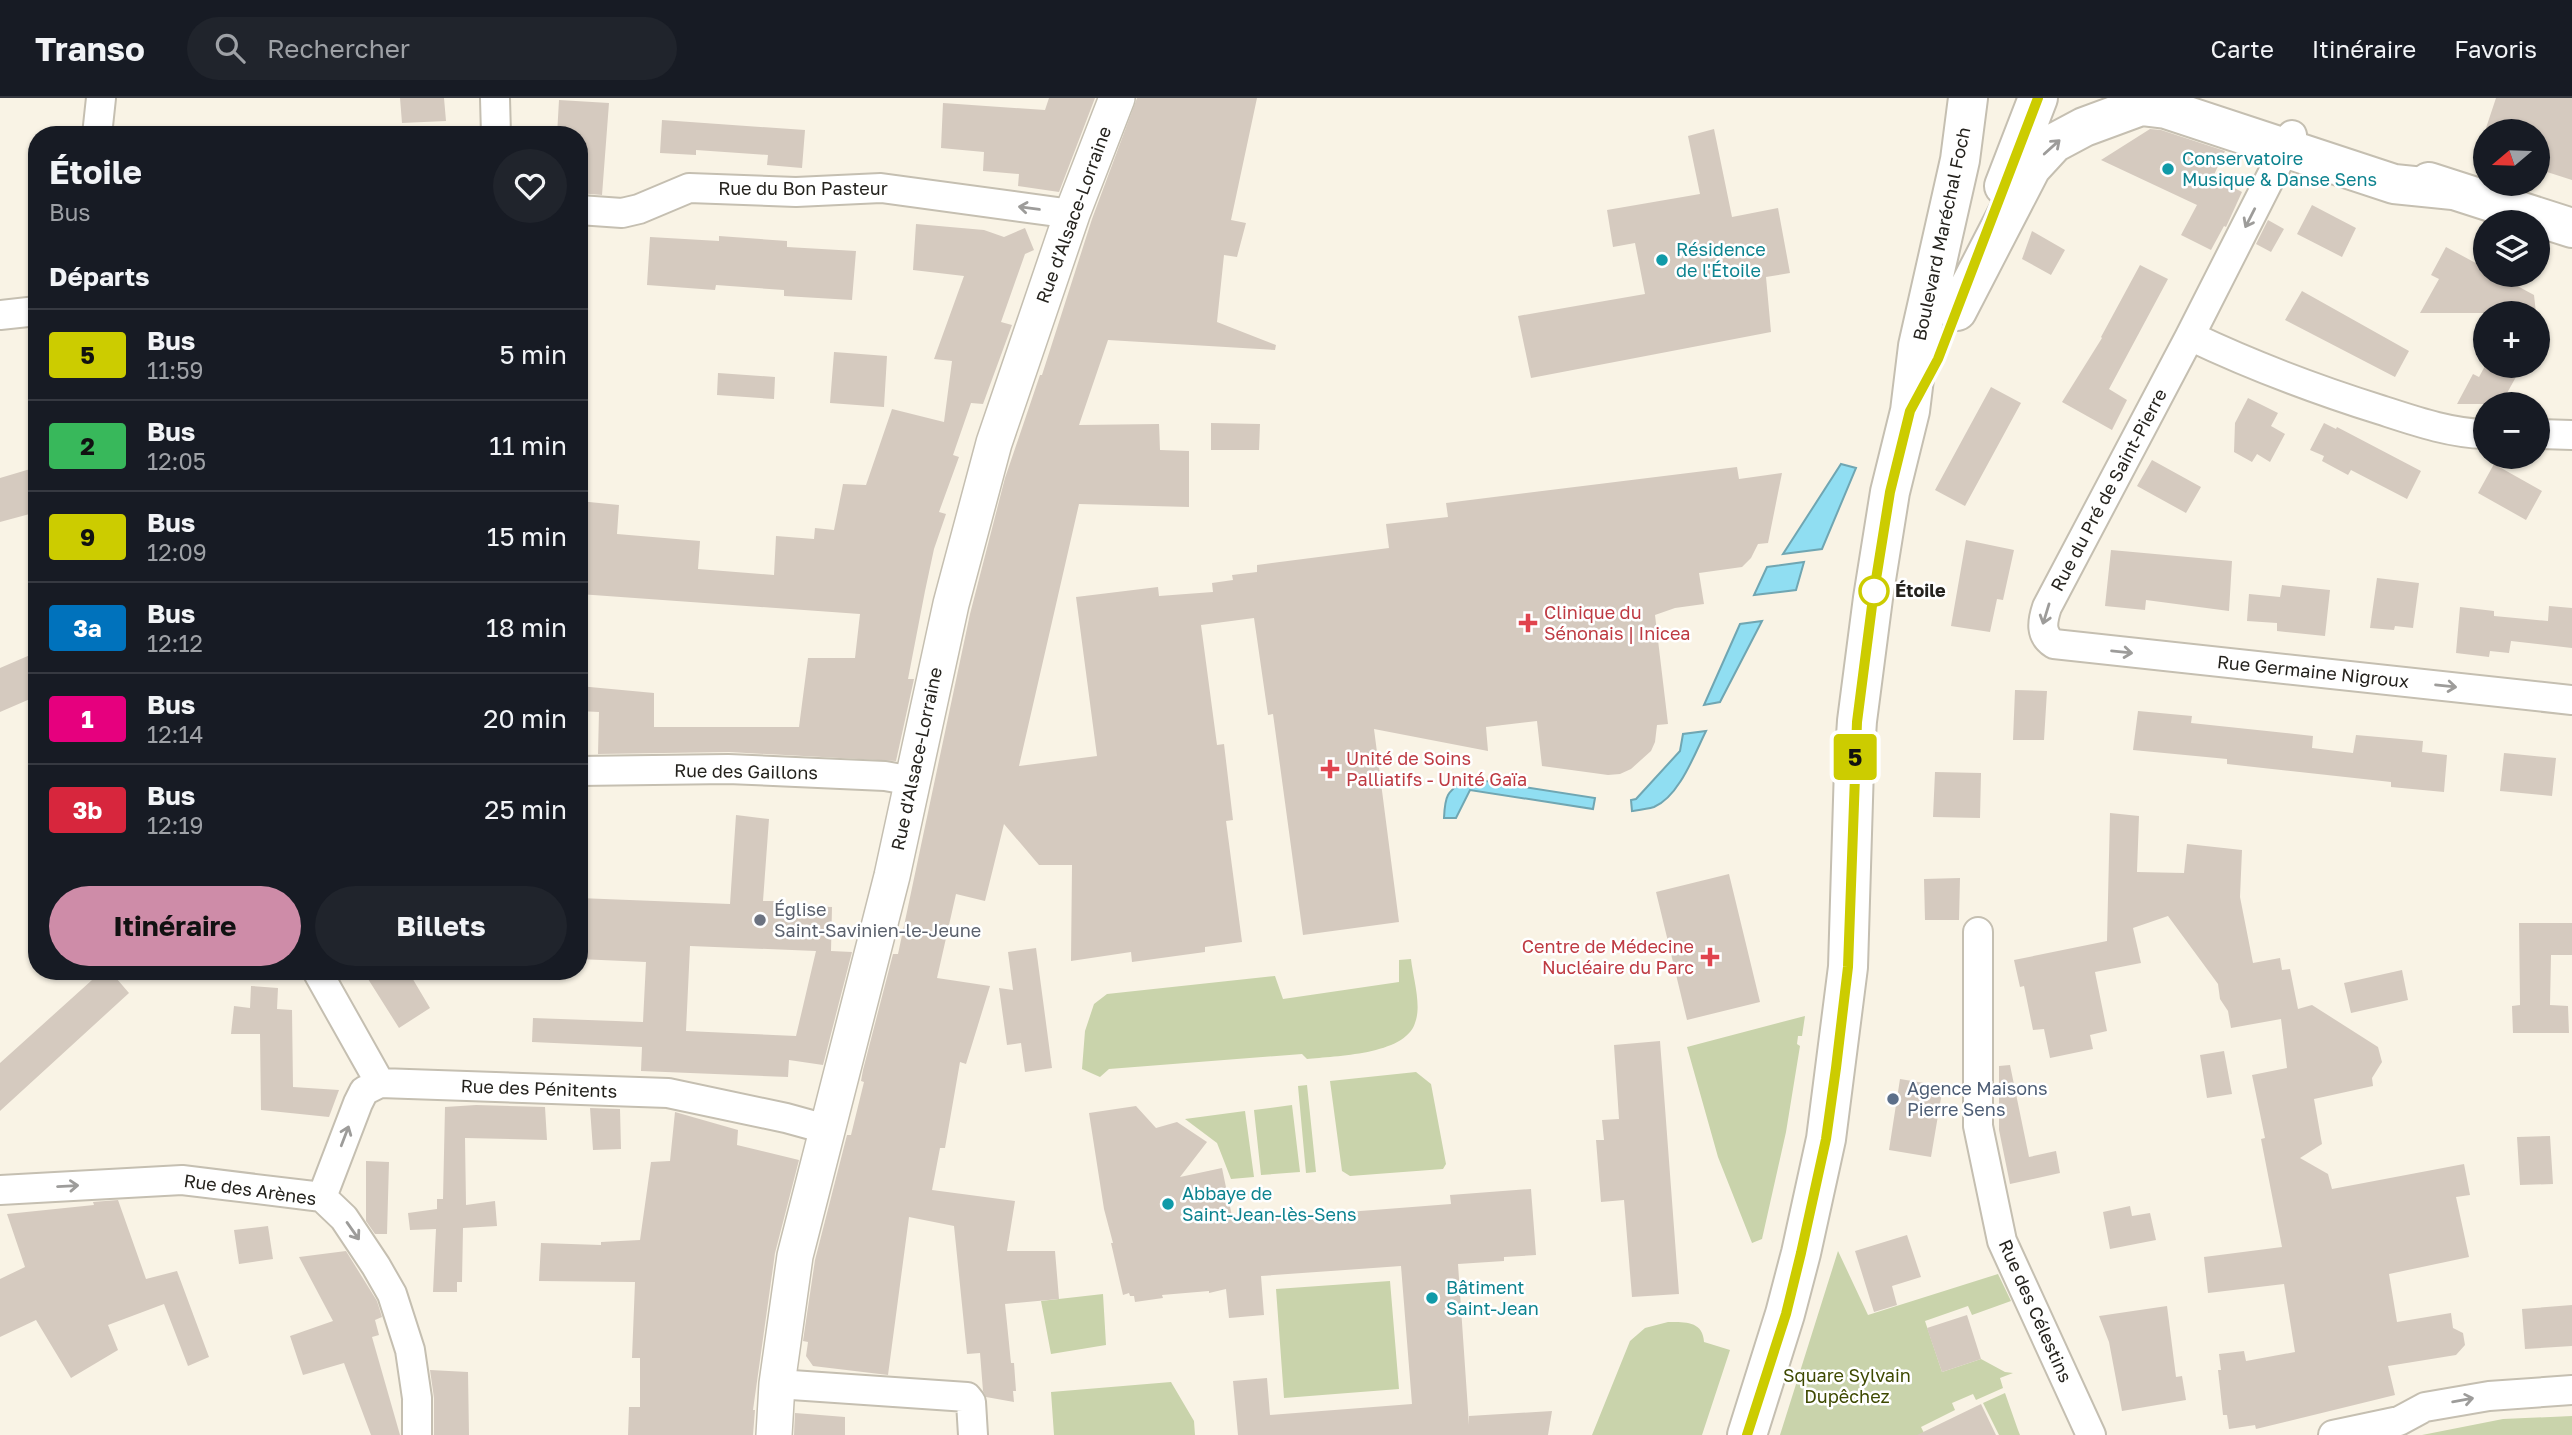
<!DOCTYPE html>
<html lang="fr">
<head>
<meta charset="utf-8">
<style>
	:root { --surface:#171b24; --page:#20242c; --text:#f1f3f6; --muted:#9ea1a6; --line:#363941; --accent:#ce8ca8 }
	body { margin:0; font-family:"Golos Text",sans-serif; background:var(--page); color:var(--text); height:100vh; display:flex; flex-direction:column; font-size:26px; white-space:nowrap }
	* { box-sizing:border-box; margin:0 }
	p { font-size:23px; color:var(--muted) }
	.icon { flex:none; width:38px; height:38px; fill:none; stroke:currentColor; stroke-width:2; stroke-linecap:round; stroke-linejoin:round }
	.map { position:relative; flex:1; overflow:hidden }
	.drawer { position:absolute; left:28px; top:28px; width:560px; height:854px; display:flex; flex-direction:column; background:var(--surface); border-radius:28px; box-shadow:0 2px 5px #0004 }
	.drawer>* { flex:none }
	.badge { padding:0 14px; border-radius:5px; font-size:24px; line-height:46px }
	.needle { width:46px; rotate:251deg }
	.fabs { position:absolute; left:2473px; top:21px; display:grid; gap:14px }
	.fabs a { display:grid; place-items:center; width:77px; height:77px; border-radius:50%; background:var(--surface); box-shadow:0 2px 5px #0004; font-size:35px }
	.map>.badge { position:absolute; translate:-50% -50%; box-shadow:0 0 0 4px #fff }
	h2 { padding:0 21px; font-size:26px; line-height:63px }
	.round { display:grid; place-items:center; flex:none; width:74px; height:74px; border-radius:37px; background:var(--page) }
	.head { display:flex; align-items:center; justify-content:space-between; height:119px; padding:0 21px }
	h1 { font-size:33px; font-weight:700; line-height:52px }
	.primary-button { display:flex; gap:14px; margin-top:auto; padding:14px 21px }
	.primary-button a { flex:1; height:80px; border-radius:42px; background:var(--accent); color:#111; font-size:28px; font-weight:700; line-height:80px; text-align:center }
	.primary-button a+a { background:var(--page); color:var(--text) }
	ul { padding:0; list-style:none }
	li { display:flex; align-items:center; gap:21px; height:91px; padding:0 21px; border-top:2px solid var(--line) }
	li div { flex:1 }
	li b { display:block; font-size:26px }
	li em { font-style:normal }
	li .badge { min-width:77px; font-weight:700; text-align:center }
	header { display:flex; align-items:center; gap:42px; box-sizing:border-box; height:98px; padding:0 35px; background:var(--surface); border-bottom:2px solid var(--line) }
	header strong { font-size:33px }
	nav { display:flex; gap:38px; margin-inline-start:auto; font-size:24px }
	.search { width:490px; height:63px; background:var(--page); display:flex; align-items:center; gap:18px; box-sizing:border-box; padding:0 24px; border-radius:38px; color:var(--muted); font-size:26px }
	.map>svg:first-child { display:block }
	.green { fill:#c9d3ab }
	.water { fill:#90def2; stroke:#70a6b2; stroke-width:2 }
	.building { fill:#d5cabf; fill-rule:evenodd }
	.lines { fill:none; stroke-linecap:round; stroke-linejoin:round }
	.minor-casing { stroke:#c5bfb1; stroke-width:32 }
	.tertiary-casing { stroke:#c5bfb1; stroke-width:38 }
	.secondary-casing { stroke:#c5bfb1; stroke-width:42 }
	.minor { stroke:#fff; stroke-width:28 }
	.tertiary { stroke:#fff; stroke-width:35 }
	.secondary { stroke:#fff; stroke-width:38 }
	.oneway { stroke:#9d9c9a }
	.line-casing { stroke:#fff; stroke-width:16 }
	.line { stroke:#cc0; stroke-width:10 }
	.culture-dot { fill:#0f9aa8; stroke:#fff; stroke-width:2.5 }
	.stop-dot { fill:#fff; stroke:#cc0; stroke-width:3.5 }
	.health-dot { fill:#e0444e; stroke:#fff; stroke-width:2.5 }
	.worship-dot { fill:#6b7280; stroke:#fff; stroke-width:2.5 }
	.service-dot { fill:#5c6f8a; stroke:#fff; stroke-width:2.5 }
	.labels { text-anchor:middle; stroke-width:5; stroke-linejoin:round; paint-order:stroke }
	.culture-label { font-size:18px; fill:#0d838f; stroke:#fff; text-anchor:start }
	.street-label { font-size:18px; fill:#25231e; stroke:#fff }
	.stop-label { font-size:18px; font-weight:bold; fill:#25231e; stroke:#fff; text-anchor:start }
	.health-label { font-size:18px; fill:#be3a42; stroke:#fff; text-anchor:start }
	.worship-label { font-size:18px; fill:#5b616d; stroke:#fff; text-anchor:start }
	.service-label { font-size:18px; fill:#4e5e75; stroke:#fff; text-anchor:start }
	.park-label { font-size:18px; fill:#3e4901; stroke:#fff }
</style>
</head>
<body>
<header>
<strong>Transo</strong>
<div class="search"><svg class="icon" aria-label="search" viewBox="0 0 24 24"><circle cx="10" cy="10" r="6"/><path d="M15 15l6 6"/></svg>Rechercher</div>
<nav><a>Carte</a><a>Itinéraire</a><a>Favoris</a></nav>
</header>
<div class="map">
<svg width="2572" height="1337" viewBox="0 0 2572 1337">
	<rect width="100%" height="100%" fill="#f9f3e5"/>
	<path class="green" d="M1411 861C1413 880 1422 907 1415 925 1405 957 1335 958 1307 961L1302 956 1109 971 1100 979 1082 971 1085 933 1094 906 1107 896 1275 878 1283 901 1399 884V862Z
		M1805 918 1802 938H1798L1797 946 1800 948 1786 1034 1762 1141 1752 1145 1718 1059 1687 949Z
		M1416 974 1431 986 1446 1066 1443 1071 1350 1078 1342 1073 1330 983Z
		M1307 987 1316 1074 1306 1075 1298 988Z
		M1292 1007 1300 1074 1261 1077 1254 1012Z
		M1245 1013 1254 1079 1231 1081 1217 1045 1185 1021Z
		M1838 1153 1868 1217 1998 1176 2011 1203 1972 1217 1968 1208 1925 1223 1942 1274 1981 1261 2005 1274 2013 1275 2000 1280 2003 1290 1976 1302 1973 1296 1952 1305 1955 1312 1921 1329 1925 1337H1780Z
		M1390 1183 1399 1291 1284 1300 1276 1191Z
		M1103 1196 1106 1247 1051 1256 1041 1203Z
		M1668 1224C1685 1224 1703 1223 1704 1244L1730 1252 1702 1337H1592L1630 1243 1645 1230Z
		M1171 1284 1194 1323 1195 1337H1054L1051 1294Z
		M2005 1295 2018 1332 2020 1337H1999L1983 1305Z
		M2572 1318V1337H2422L2503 1321Z"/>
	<path class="water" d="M1841 366 1856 370 1822 451 1783 456Z
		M1804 464 1796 492 1754 497 1767 469Z
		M1762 523 1720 604 1704 607 1740 526Z
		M1706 633C1695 655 1679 699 1654 709 1647 711 1639 712 1632 713L1631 702 1636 701 1680 653 1683 636Z
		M1466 680 1595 700 1593 711 1470 692 1456 720H1444C1445 696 1447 695 1466 680Z"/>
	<path class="building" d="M400 0H444L446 23 402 25Z
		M1049 0H1095L1059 94 1018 88 1019 76 983 73 984 54 941 50 943 5 1045 12Z
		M1137 0H1257L1231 122 1246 125 1237 159 1224 157 1217 224 1276 247 1275 252 1108 242 1079 327 1159 326 1160 352 1189 353V409L1079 406 1019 668 1097 658 1076 499 1158 489 1159 498 1213 494 1212 485 1233 482 1232 477 1257 474V467L1389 450 1386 426 1448 419 1446 405 1737 369 1739 381 1782 375 1768 445 1758 446 1751 460 1742 469 1699 475 1704 506 1675 510 1655 517 1668 626 1657 627 1655 644 1651 653 1631 671 1620 676 1608 677 1542 668 1537 623 1486 629 1488 653 1374 631 1399 824 1303 837 1273 616 1268 617 1254 520 1201 527 1217 647 1224 646 1233 722 1226 723 1242 844 1205 849V854L1132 864 1131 854 1071 863 1072 767H1039L1004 726 985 803 956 796 937 880 990 888 966 966 960 964 945 1050H940L932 1092 1015 1103 1007 1153H1055L1059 1201 1005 1206 1011 1265H1014L1016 1293H1013L1014 1304 986 1299 983 1293 980 1255 967 1256 954 1128 909 1119 888 1277 813 1268 806 1258 808 1244 803 1243 815 1162 847 1037H851L864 984 861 983 863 972 893 856H898L970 516 1005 380 1040 277H1042L1092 121Z
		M2496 0H2572V82L2538 71V33H2485Z
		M559 2 609 5 602 97 579 95V37H557Z
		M662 22 805 32 802 70 767 67 768 57 696 52V57L660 55Z
		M1714 31 1732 119 1778 110 1790 175 1766 179 1771 234 1531 280 1518 218 1645 196 1635 145 1613 149 1607 112 1700 96 1688 38Z
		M2150 31 2161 32 2225 53 2213 79 2242 94 2226 129 2224 128 2211 152 2181 137 2197 107 2101 62Z
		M2312 107 2356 130 2342 159 2297 136Z
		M2268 122 2284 131 2271 154 2256 146Z
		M916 126 984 132 1004 139 1025 130 1034 152 1025 156 1001 224 1012 227 983 306 971 305 953 357 959 359 939 414 946 416 934 451 925 493 908 581H914L896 663 729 654 598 656 599 614 579 613V588L654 595V629H799L808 560H855L860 516 579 496V403L619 407 617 436 700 443 698 471 774 477 776 438 814 441 815 430 834 432 843 386 866 387 892 311 944 324 952 263 934 261 964 178 913 172Z
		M2032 133 2065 152 2051 177 2022 161Z
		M719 138 787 143V149L856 153 852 202 784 198V192L716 187 715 192 647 187 650 139 719 143Z
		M2446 149 2485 170V177H2497L2534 197 2536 215H2420L2439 181 2431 177Z
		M2140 167 2168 181 2109 291 2127 302 2112 332 2062 304 2102 240 2101 239Z
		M2302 193 2409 253 2395 279 2285 222Z
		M834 254 887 258 884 309 830 305Z
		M2485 268H2522L2501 306H2457L2473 276 2479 279Z
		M718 275 775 279 774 301 717 297Z
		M1991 289 2021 305 1965 408 1935 392Z
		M2248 300 2278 315 2271 328 2285 336 2270 364 2257 356 2252 364 2234 354 2235 325Z
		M1211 325 1260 326 1259 352H1211Z
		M2324 325 2336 331 2337 329 2421 373 2407 401 2351 372 2348 377 2322 363 2324 358 2310 352Z
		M2152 362 2201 389 2186 415 2137 388Z
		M2494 366 2542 393 2526 422 2478 395Z
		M37 369V414L0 424V380Z
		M1966 442 2014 452 2003 502 1997 501 1990 534 1951 528Z
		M2111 452 2232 463 2229 513 2146 502 2145 512 2105 508Z
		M2377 480 2419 485 2413 530 2395 528 2394 532 2370 530Z
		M2282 487 2330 492 2325 538 2277 533V525L2247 523 2249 496 2280 499Z
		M2549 508 2572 510V550L2511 543 2509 555 2490 553 2489 559 2456 555 2460 509 2494 513V518L2548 523Z
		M37 554V598L0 614V570Z
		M2015 592 2047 593 2044 642H2013Z
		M2138 613 2192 618 2191 625 2313 638 2312 650 2353 655 2356 637 2423 643 2422 654 2447 657 2444 694 2391 689V684L2227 666V661L2133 652Z
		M2504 655 2556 660 2552 698 2500 693Z
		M1935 674 1981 675 1980 720 1933 719Z
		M2110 715 2139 718 2137 774 2184 775 2187 746 2242 752 2240 799 2253 865 2280 860 2282 872 2290 871 2298 911 2312 907 2378 949 2382 964 2372 980 2373 988 2314 1001 2322 1046 2300 1060 2328 1076 2332 1091 2464 1066 2470 1097 2456 1099 2469 1159 2389 1176 2397 1224 2451 1215 2453 1230 2463 1235 2465 1247 2456 1257 2388 1268 2395 1297 2256 1331 2255 1327 2229 1331 2227 1317H2223L2218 1272H2221L2219 1256 2244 1253 2246 1263 2295 1254 2284 1186 2208 1195 2204 1159 2282 1149 2261 1041 2265 1040 2252 977 2287 970 2281 921 2231 930 2228 913 2220 901 2218 886 2168 818 2133 830 2141 865 2095 874 2107 933 2090 937 2093 951 2050 960 2044 931 2033 932 2024 888 2020 889 2014 862 2107 843Z
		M736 717 769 721 763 803H777L776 807 832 809 831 853 852 854 823 967 789 962 788 979 641 973 642 949 532 944 533 920 643 924 646 864 579 861V800L730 806ZM690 848 816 853 796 938 686 933Z
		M1729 776 1760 904 1687 922 1656 794Z
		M1960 780 1959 822H1925L1924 781Z
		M2519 825H2572V857H2551L2550 907 2568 908 2569 935H2513L2512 908 2520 907Z
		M1036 850 1052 970 1025 974 1021 945 1007 947 999 890 1013 892 1008 854Z
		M2402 872 2408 902 2351 915 2344 885Z
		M102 873H110L129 895 0 1013V965Z
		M363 873H408L430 910 399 930Z
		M251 888 278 890 277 911 292 912 293 989 339 992 329 1019 261 1012 260 936H231L234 908 250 910Z
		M1660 943 1679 1196 1632 1199 1624 1102 1601 1104 1596 1042H1604L1602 1022 1619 1021 1614 947Z
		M2224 953 2232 996 2207 1000 2200 957Z
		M2010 967 2029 1059 2056 1053 2060 1075 2010 1086 1999 1032V968Z
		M1900 981 1943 988 1931 1059 1889 1052Z
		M476 1007 545 1009 547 1042 465 1040 466 1107 495 1103 497 1128 463 1130 462 1184H457V1194H433L436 1131 410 1132 408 1115 437 1111V1101H443L445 1009Z
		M1136 1008 1156 1030 1177 1024 1207 1044 1180 1079 1222 1070 1233 1123 1451 1106 1450 1097 1531 1091 1536 1157 1504 1159V1163L1458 1166 1469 1327V1318L1552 1313 1548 1337H1238L1233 1283 1267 1280 1270 1317 1412 1306 1401 1168 1261 1178 1264 1217 1229 1220 1226 1191 1209 1195V1193L1162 1197 1163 1200 1135 1204 1134 1198H1130L1129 1195 1123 1197 1111 1145H1113L1104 1111 1089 1015Z
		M590 1010 620 1011 621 1051 593 1052Z
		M675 1014 738 1032 737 1047 799 1062 775 1155 753 1312H755L753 1337H628L629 1309H640V1260H632L635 1184 539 1183 541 1145 601 1147V1144L640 1142 651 1064 670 1063Z
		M2550 1038 2553 1086 2520 1087 2517 1039Z
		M366 1063 389 1064 387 1136H375L366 1123Z
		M118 1102 146 1181 177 1173 209 1259 188 1268 164 1206 108 1227 118 1252 71 1280 36 1222 0 1239V1181L25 1169 7 1116 94 1107 93 1104Z
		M2130 1108 2132 1118 2150 1115 2156 1142 2110 1151 2103 1114Z
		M268 1128 273 1161 239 1166 234 1132Z
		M1907 1137 1921 1179 1892 1188 1897 1207 1874 1214 1855 1153Z
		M346 1153 377 1203 382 1219 375 1222 379 1237 372 1239 400 1337H371L344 1265 303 1277 290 1238 333 1223 299 1159Z
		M2572 1207V1248L2525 1251 2522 1211Z
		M2167 1208 2176 1279 2182 1278 2186 1302 2122 1313 2109 1244 2099 1218Z
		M1967 1217 1981 1261 1942 1274 1927 1230Z
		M430 1272 468 1274 469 1337H434V1300Z
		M1981 1306 1996 1337H1917Z
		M795 1315 845 1319V1337H794Z"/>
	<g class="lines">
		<defs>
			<path id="minor" d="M495 0 496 37
				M97 37 101 0
				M2292 37 2190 238 2047 509C2042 524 2040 537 2054 546L2572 602
				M579 112 622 115 639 111 689 90 796 94 881 90 1072 116
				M0 217 37 213
				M2190 238C2253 268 2314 291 2381 312 2415 323 2449 335 2485 336
				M2538 336 2572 337
				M579 673 728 671 885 678 913 683
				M1978 834V1028L2002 1143 2091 1337
				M317 873 380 985
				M0 1092 182 1082 322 1099 344 1120 376 1168 392 1196 410 1252 417 1300V1337
				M322 1099 358 1005 364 993 380 985 668 995 786 1020 826 1031
				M777 1286 967 1299 971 1304 973 1337
				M2333 1337 2399 1323 2425 1309 2489 1298 2572 1292"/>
			<path id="tertiary" d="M774 1337 777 1286 795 1158 892 778 951 506 994 345 1072 116 1117 0"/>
			<path id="secondary" d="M2429 84 2572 130
				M2004 88 2038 0
				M1957 213 2031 70 2054 45 2084 29 2141 8 2166 11 2394 86 2453 92
				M1747 1337 1785 1216 1801 1155 1826 1041 1848 869 1854 669 1857 623 1873 500 1890 394 1910 313 1918 248 1960 62 1968 0"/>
		</defs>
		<use href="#minor" class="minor-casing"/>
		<use href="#tertiary" class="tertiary-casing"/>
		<use href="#secondary" class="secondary-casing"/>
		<use href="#minor" class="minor"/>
		<use href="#tertiary" class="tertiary"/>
		<use href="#secondary" class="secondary"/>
	</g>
	<defs><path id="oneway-shaft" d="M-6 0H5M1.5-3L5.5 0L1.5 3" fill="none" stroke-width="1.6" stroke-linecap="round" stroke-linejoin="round" transform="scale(1.75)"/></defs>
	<g class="oneway">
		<use href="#oneway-shaft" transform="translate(2052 49) rotate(-42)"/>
		<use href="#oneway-shaft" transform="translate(1029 110) rotate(-172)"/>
		<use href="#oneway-shaft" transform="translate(2250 120) rotate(117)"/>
		<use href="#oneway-shaft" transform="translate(2046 516) rotate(107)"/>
		<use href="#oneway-shaft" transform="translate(2122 554) rotate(6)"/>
		<use href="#oneway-shaft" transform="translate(2446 588) rotate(6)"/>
		<use href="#oneway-shaft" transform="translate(345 1038) rotate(-69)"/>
		<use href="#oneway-shaft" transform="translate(68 1088) rotate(-3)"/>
		<use href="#oneway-shaft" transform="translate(353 1133) rotate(55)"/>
		<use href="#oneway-shaft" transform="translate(2463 1302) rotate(-10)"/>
	</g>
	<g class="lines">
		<defs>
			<path id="line" d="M1747 1337 1786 1216 1801 1155 1826 1041 1836 970 1848 869 1857 624 1873 500 1890 394 1910 313 1938 261 2038 0"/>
		</defs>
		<use href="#line" class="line-casing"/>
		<use href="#line" class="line"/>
	</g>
	<g class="culture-dot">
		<circle cx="2168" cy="71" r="7"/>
		<circle cx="1662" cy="162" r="7"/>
		<circle cx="1168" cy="1106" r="7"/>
		<circle cx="1432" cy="1200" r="7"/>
	</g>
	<circle class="stop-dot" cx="1874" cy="493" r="14"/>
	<g class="health-dot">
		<path d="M1524.5 514.5h7v7h7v7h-7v7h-7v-7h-7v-7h7z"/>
		<path d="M1326.5 660.5h7v7h7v7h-7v7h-7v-7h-7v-7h7z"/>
		<path d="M1706.5 848.5h7v7h7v7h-7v7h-7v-7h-7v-7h7z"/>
	</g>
	<circle class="worship-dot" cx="760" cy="822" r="7"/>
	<circle class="service-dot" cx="1893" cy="1001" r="7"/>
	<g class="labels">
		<g class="culture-label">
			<text x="2182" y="67">Conservatoire<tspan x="2182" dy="21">Musique &amp; Danse Sens</tspan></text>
			<text x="1676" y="158">Résidence<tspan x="1676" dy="21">de l'Étoile</tspan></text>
			<text x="1182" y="1102">Abbaye de<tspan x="1182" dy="21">Saint-Jean-lès-Sens</tspan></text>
			<text x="1446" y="1196">Bâtiment<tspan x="1446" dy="21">Saint-Jean</tspan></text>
		</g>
		<g class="street-label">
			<text x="803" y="97">Rue du Bon Pasteur</text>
			<text transform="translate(1074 117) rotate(-70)" y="6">Rue d'Alsace-Lorraine</text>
			<text transform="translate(1942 136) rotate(-78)" y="6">Boulevard Maréchal Foch</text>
			<text transform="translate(2109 392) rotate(-62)" y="6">Rue du Pré de Saint-Pierre</text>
			<text transform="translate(2313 574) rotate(6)" y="6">Rue Germaine Nigroux</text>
			<text transform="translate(917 661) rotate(-78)" y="6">Rue d'Alsace-Lorraine</text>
			<text transform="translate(746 674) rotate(1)" y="6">Rue des Gaillons</text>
			<text transform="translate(539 991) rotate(2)" y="6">Rue des Pénitents</text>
			<text transform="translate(250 1092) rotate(8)" y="6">Rue des Arènes</text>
			<text transform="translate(2035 1213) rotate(66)" y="6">Rue des Célestins</text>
		</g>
		<g class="stop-label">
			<text x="1895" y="499">Étoile</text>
		</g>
		<g class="health-label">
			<text x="1544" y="521">Clinique du<tspan x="1544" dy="21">Sénonais | Inicea</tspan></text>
			<text x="1346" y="667">Unité de Soins<tspan x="1346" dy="21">Palliatifs - Unité Gaïa</tspan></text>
			<text x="1694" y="855" text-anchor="end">Centre de Médecine<tspan x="1694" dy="21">Nucléaire du Parc</tspan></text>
		</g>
		<g class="worship-label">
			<text x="774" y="818">Église<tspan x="774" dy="21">Saint-Savinien-le-Jeune</tspan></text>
		</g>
		<g class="service-label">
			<text x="1907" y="997">Agence Maisons<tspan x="1907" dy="21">Pierre Sens</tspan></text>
		</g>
		<g class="park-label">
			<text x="1847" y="1284">Square Sylvain<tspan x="1847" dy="21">Dupêchez</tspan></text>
		</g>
	</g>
</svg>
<div class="fabs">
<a><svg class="needle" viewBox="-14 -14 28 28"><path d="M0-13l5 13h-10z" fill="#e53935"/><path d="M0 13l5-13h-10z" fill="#9ea1a6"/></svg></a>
<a><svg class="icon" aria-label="layers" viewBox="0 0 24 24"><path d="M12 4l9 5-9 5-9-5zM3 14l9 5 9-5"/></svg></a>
<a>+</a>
<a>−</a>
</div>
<b class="badge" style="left:1855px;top:659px;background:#cc0;color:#111">5</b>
<section class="drawer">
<div class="head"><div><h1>Étoile</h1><p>Bus</p></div><a class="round"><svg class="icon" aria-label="heart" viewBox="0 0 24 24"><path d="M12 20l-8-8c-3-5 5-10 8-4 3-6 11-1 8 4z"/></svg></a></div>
<h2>Départs</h2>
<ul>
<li><span class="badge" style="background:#cc0;color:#111">5</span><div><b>Bus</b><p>11:59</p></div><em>5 min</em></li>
<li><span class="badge" style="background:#38b85b;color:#111">2</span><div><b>Bus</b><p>12:05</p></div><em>11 min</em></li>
<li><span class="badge" style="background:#cc0;color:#111">9</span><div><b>Bus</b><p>12:09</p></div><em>15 min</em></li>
<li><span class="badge" style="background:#0072bc;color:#fff">3a</span><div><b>Bus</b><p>12:12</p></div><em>18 min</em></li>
<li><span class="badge" style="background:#e6007e;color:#fff">1</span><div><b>Bus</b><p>12:14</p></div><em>20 min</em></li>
<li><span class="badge" style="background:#d7263d;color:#fff">3b</span><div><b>Bus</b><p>12:19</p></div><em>25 min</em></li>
</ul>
<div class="primary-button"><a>Itinéraire</a><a>Billets</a></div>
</section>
</div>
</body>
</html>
